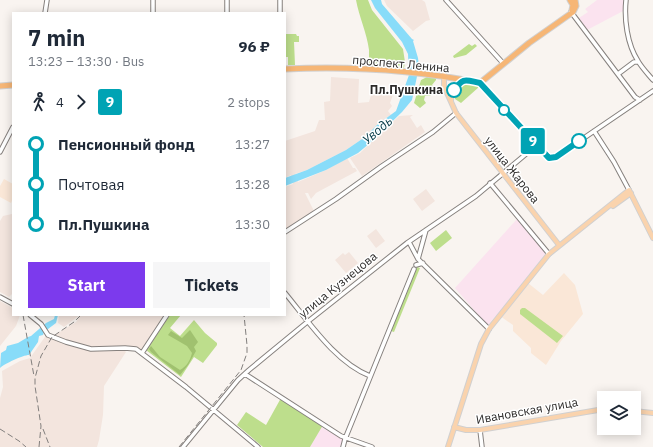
<!DOCTYPE html>
<html lang="en">
<head>
<meta charset="utf-8">
<style>
	:root { --surface:#fff; --page:#f6f6f7; --text:#1f2937; --muted:#747a83; --accent:#7c3aed }
	body { margin:0; font-family:"IBM Plex Sans",sans-serif; background:var(--page); color:var(--text); height:100vh; display:flex; flex-direction:column; font-size:15px; white-space:nowrap }
	* { box-sizing:border-box; margin:0 }
	p { font-size:13px; color:var(--muted) }
	.icon { flex:none; width:22px; height:22px; fill:none; stroke:currentColor; stroke-width:2; stroke-linecap:round; stroke-linejoin:round }
	.map { position:relative; flex:1; overflow:hidden }
	.panel { position:absolute; left:12px; top:12px; width:274px; height:304px; display:flex; flex-direction:column; background:var(--surface); border-radius:0px; box-shadow:0 2px 10px #0003 }
	.panel>* { flex:none }
	.badge { padding:0 8px; border-radius:3px; font-size:14px; line-height:26px }
	.buttons { position:absolute; left:597px; top:391px; display:grid; gap:8px }
	.buttons a { display:grid; place-items:center; width:44px; height:44px; border-radius:0px; background:var(--surface); box-shadow:0 2px 10px #0003; font-size:20px }
	.map>.badge { position:absolute; translate:-50% -50%; box-shadow:0 0 0 2px #fff }
	.legs { display:flex; align-items:center; gap:6px; height:44px; padding:0 16px; font-size:13px }
	.legs p { margin-inline-start:auto }
	.overview { display:flex; align-items:center; justify-content:space-between; height:68px; padding:0 16px }
	h1 { font-size:22px; font-weight:800; line-height:30px }
	.action { display:flex; gap:8px; margin-top:auto; padding:8px 16px }
	.action a { flex:1; height:46px; border-radius:0px; background:var(--accent); color:#fff; font-size:16px; font-weight:800; line-height:46px; text-align:center }
	.action a+a { background:var(--page); color:var(--text) }
	ul { padding:0 16px; list-style:none }
	li { display:flex; align-items:center; gap:14px; height:40px; font-size:15px }
	li i { display:grid; place-items:center; width:6px; height:100%; margin:0 5px; background:currentColor }
	li i::after { content:''; width:10px; height:10px; margin:-5px; border:3px solid; border-radius:50%; background:var(--surface) }
	li p { margin-inline-start:auto }
	li:first-child i { background:linear-gradient(#0000 50%,currentColor 0) }
	li:last-child i { background:linear-gradient(currentColor 50%,#0000 0) }
	.map>svg:first-child { display:block }
	.commercial { fill:#fbe3ef }
	.built { fill:#f3e5de }
	.medical { fill:#fae7d7 }
	.green { fill:#bdde8c }
	.forest { fill:#a0c16f }
	.water { fill:#88dcf9 }
	.lines { fill:none; stroke-linecap:round; stroke-linejoin:round }
	.secondary-casing { stroke:#86817e; stroke-width:5.5 }
	.primary-casing { stroke:#d1d0d0; stroke-width:6 }
	.highway-casing { stroke:#d1d0d0; stroke-width:7 }
	.secondary { stroke:#fff; stroke-width:3.5 }
	.primary { stroke:#fad3ad; stroke-width:4 }
	.highway { stroke:#f6b676; stroke-width:5 }
	.rail { stroke:#827f7d; stroke-width:1; stroke-dasharray:6 3; stroke-linecap:butt }
	.line-1-casing { stroke:#fff; stroke-width:9 }
	.line-1 { stroke:#00a3b4; stroke-width:6 }
	.stop-1-dot { fill:#fff; stroke:#00a3b4; stroke-width:2 }
	.labels { text-anchor:middle; stroke-width:3; stroke-linejoin:round; paint-order:stroke }
	.street-label { font-size:12px; fill:#2c2a29; stroke:#fff }
	.stop-label { font-size:12px; font-weight:bold; fill:#2c2a29; stroke:#fff; text-anchor:end }
	.water-label { font-size:13px; font-style:italic; fill:#033947; stroke:#fff }
</style>
</head>
<body>
<div class="map">
<svg width="653" height="447" viewBox="0 0 653 447">
	<rect width="100%" height="100%" fill="#f9f4f0"/>
	<path class="commercial" d="M597 0H625V10L587 30 579 18 588 12 585 9Z
		M517 219H520L545 249 546 253 498 314 492 320 490 324 487 325 455 288Z
		M321 427 343 439 340 447H310Z"/>
	<path class="built" d="M384 0H422L425 2 430 20 426 21 413 31 387 6Z
		M331 77 359 79 358 103 369 102 373 88 394 92 390 103 392 106 388 111 391 115 377 125 365 137 346 150 307 170 295 174 298 182 326 170 347 158 353 168H355L357 171 316 193 311 199 308 193H305L314 211 285 230V187L293 184 291 175 285 178V141L315 131 319 120H325L324 102 330 101Z
		M413 115 410 117 417 128 421 125 425 132 362 176 350 158 360 153 399 116Z
		M426 189 435 201 422 211 413 199Z
		M13 213V293L9 297 0 292V221L3 216 12 214Z
		M376 229 385 241 376 248 367 236Z
		M349 252 358 263 346 273 335 260 343 253 345 255Z
		M0 301 13 308V315H20L16 326 0 346Z
		M59 315H80L64 327 58 323Z
		M81 315H166L142 350 130 346 91 347 53 336 76 322Z
		M47 334 85 348 110 349V351H125L126 352 104 386 103 415 99 440 97 447H0V398L3 387 2 371 20 361 30 358Z"/>
	<path class="medical" d="M4 179 13 184V198L11 203 0 197V186Z
		M564 273 575 285 583 314 561 341 546 365 531 353V348L513 331V325L500 316 528 283 543 295Z"/>
	<path class="green" d="M356 0H368L372 10 403 49 405 62 404 68 369 66C369 60 369 55 369 50 367 33 359 17 356 0Z
		M285 34H296L297 36H299V42H294L295 65H288V57H285Z
		M469 44 472 46 475 44 477 46 466 55 454 58 453 56Z
		M427 77 436 78V80L432 85 434 88V92L430 96H425L424 100 426 103 420 108 414 103 421 80Z
		M462 83 476 85 479 87 461 103 455 99V96Z
		M446 230 452 238 436 251 430 243Z
		M417 267 420 268 394 332 391 331Z
		M522 308H525L563 336 557 343 520 314V310Z
		M170 315H181L170 328 180 336 194 320 205 333 217 343V345L203 363 194 357 181 377 146 350Z
		M281 398 323 425 310 447H263L237 425 246 412 266 425Z"/>
	<path class="forest" d="M190 330 198 342 194 347 196 351 188 365 180 375 151 352 149 349 151 346 160 357 180 370C187 366 190 361 192 353L187 346 168 335 171 331 182 338Z"/>
	<path class="water" d="M371 0H381L382 4 412 39 414 40 413 41 418 58 419 67 412 100 402 112 370 143 358 153 326 170 285 186V178L307 170 346 150 365 137 377 125 396 111 409 75 408 54 402 42 375 8Z
		M55 315H58L56 323 44 332 43 335 39 336 38 342 29 355C23 355 4 364 0 368L1 353 6 350 7 346 18 343 28 337 31 336 46 323 54 319Z"/>
	<g class="lines">
		<defs>
			<path id="secondary" d="M153 0V13
				M227 0V13
				M280 0V13
				M446 0 502 62
				M626 0C624 19 627 44 638 61 642 68 648 74 653 80
				M571 12 635 97 640 100
				M45 13 47 0
				M618 74 634 62H638
				M479 82 547 156 552 158 556 157 653 91
				M594 131 614 162 629 190
				M0 152 13 127
				M490 183 549 254
				M285 232 336 199 382 166 433 132 456 113
				M409 242 418 259 489 329
				M418 259 426 230
				M416 265 423 263
				M285 293C309 322 335 362 370 376
				M0 297 13 304
				M30 315 41 324 48 335 66 342 91 349 125 348 136 349 186 387 258 447
				M142 353 167 315
				M245 374 341 436 372 447
				M480 430 482 447
				M183 447 238 380 249 370 306 323 407 243 476 196 532 149 536 148H540
				M343 447 345 439 414 269"/>
			<path id="primary" d="M444 74V86L456 113 559 245
				M451 101C451 93 456 83 464 80
				M613 206 631 193
				M634 411 653 413
				M454 427 466 430H480L604 409
				M448 447 481 344 489 329 549 254 629 190 653 238"/>
			<path id="highway" d="M570 0 573 5 572 10
				M285 69C350 66 417 70 480 83L529 43 573 12 576 6 575 0
				M0 86 13 85"/>
		</defs>
		<use href="#secondary" class="secondary-casing"/>
		<use href="#primary" class="primary-casing"/>
		<use href="#highway" class="highway-casing"/>
		<use href="#secondary" class="secondary"/>
		<use href="#primary" class="primary"/>
		<use href="#highway" class="highway"/>
		<path class="rail" d="M23 315 34 376
			M0 429 19 441 26 447
			M43 429 50 447
			M39 447 41 426 35 386V378L41 356 52 337 74 322 81 315
			M179 447 241 370 247 353V345L244 315"/>
	</g>
	<g class="lines">
		<defs>
			<path id="line-1" d="M454 90C464 77 465 80 480 83L549 158 556 157 579 141"/>
		</defs>
		<use href="#line-1" class="line-1-casing"/>
		<use href="#line-1" class="line-1"/>
	</g>
	<g class="stop-1-dot">
		<circle cx="454" cy="90" r="7"/>
		<circle cx="504" cy="110" r="5"/>
		<circle cx="579" cy="141" r="7"/>
	</g>
	<g class="labels">
		<g class="street-label">
			<text transform="translate(401 64) rotate(5)" y="4">проспект Ленина</text>
			<text transform="translate(512 170) rotate(52)" y="4">улица Жарова</text>
			<text transform="translate(338 285) rotate(-39)" y="4">улица Кузнецова</text>
			<text transform="translate(527 411) rotate(-10)" y="4">Ивановская улица</text>
		</g>
		<g class="stop-label">
			<text x="443" y="94">Пл.Пушкина</text>
		</g>
		<g class="water-label">
			<text transform="translate(377 130) rotate(-41)" y="5">Уводь</text>
		</g>
	</g>
</svg>
<div class="buttons">
<a><svg class="icon" aria-label="layers" viewBox="0 0 24 24"><path d="M12 4l9 5-9 5-9-5zM3 14l9 5 9-5"/></svg></a>
</div>
<b class="badge" style="left:533px;top:141px;background:#00a3b4;color:#fff">9</b>
<section class="panel">
<div class="overview"><div><h1>7 min</h1><p>13:23 – 13:30 · Bus</p></div><b>96 ₽</b></div>
<div class="legs"><svg class="icon" aria-label="walk" viewBox="0 0 24 24"><circle cx="13" cy="4" r="2"/><path d="M13 8l-2 6 4 7M11 14l-3 7M7 12l3-4h3l4 4"/></svg>4<svg class="icon" aria-label="forward" viewBox="0 0 24 24"><path d="M9 5l7 7-7 7"/></svg><b class="badge" style="background:#00a3b4;color:#fff">9</b><p>2 stops</p></div>
<ul>
<li><i style="color:#00a3b4"></i><b>Пенсионный фонд</b><p>13:27</p></li>
<li><i style="color:#00a3b4"></i><span>Почтовая</span><p>13:28</p></li>
<li><i style="color:#00a3b4"></i><b>Пл.Пушкина</b><p>13:30</p></li>
</ul>
<div class="action"><a>Start</a><a>Tickets</a></div>
</section>
</div>
</body>
</html>
